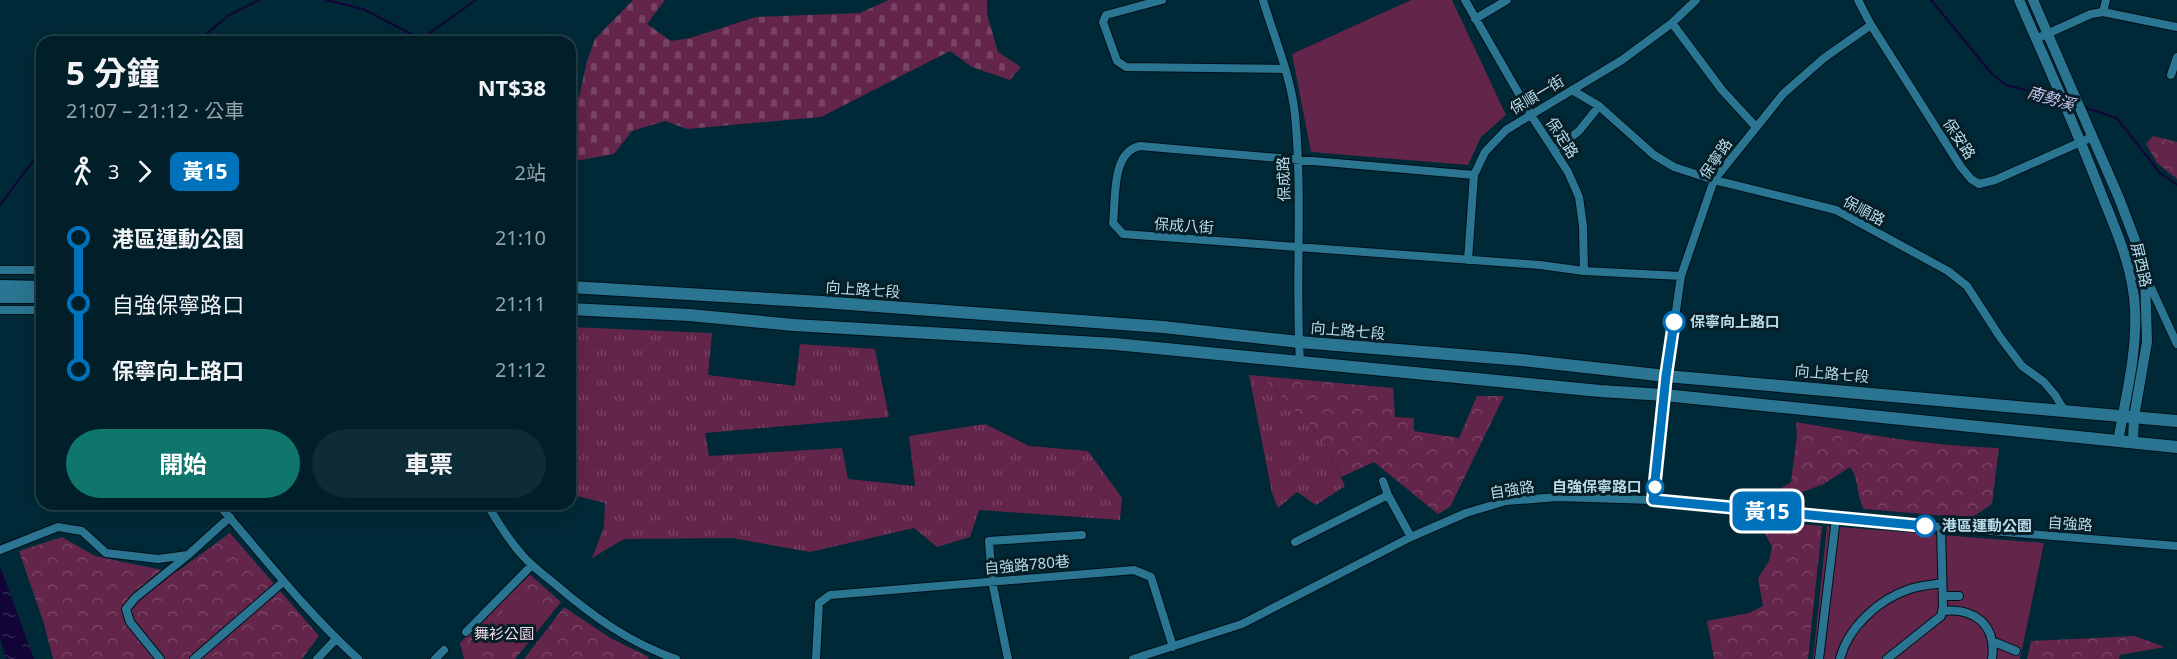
<!DOCTYPE html>
<html lang="zh-TW">
<head>
<meta charset="utf-8">
<style>
	:root { --surface:#001f29; --page:#0e2c35; --text:#f1f3f6; --muted:#95a2a8; --line:#223d46; --accent:#0f766e }
	body { margin:0; font-family:"Noto Sans","Noto Sans TC",sans-serif; background:var(--page); color:var(--text); height:100vh; display:flex; flex-direction:column; font-size:22px; white-space:nowrap }
	* { box-sizing:border-box; margin:0 }
	p { font-size:20px; color:var(--muted) }
	.icon { flex:none; width:33px; height:33px; fill:none; stroke:currentColor; stroke-width:2; stroke-linecap:round; stroke-linejoin:round }
	.map { position:relative; flex:1; overflow:hidden }
	.drawer { position:absolute; left:36px; top:36px; width:540px; height:474px; display:flex; flex-direction:column; background:var(--surface); border-radius:18px; box-shadow:0 6px 24px #0002,0 0 0 2px var(--line) }
	.drawer>* { flex:none }
	.badge { padding:0 12px; border-radius:9px; font-size:21px; line-height:39px }
	.map>.badge { position:absolute; translate:-50% -50%; box-shadow:0 0 0 3px #fff }
	.legs { display:flex; align-items:center; gap:9px; height:66px; padding:0 30px; font-size:20px }
	.legs p { margin-inline-start:auto }
	.head { display:flex; align-items:center; justify-content:space-between; height:102px; padding:0 30px }
	h1 { font-size:33px; font-weight:700; line-height:45px }
	.cta { display:flex; gap:12px; margin-top:auto; padding:12px 30px }
	.cta a { flex:1; height:69px; border-radius:36px; background:var(--accent); color:#fff; font-size:24px; font-weight:700; line-height:69px; text-align:center }
	.cta a+a { background:var(--page); color:var(--text) }
	ul { padding:0 30px; list-style:none }
	li { display:flex; align-items:center; gap:21px; height:66px; font-size:22px }
	li i { display:grid; place-items:center; width:9px; height:100%; margin:0 8px; background:currentColor }
	li i::after { content:''; width:15px; height:15px; margin:-8px; border:4px solid; border-radius:50%; background:var(--surface) }
	li p { margin-inline-start:auto }
	li:first-child i { background:linear-gradient(#0000 50%,currentColor 0) }
	li:last-child i { background:linear-gradient(currentColor 50%,#0000 0) }
	.map>svg:first-child { display:block }
	.grass { fill:url(#grass-tufts) }
	.forest { fill:url(#forest-crowns) }
	.cemetery { fill:url(#cemetery-stones) }
	.pitch { fill:#64254a }
	.water { fill:url(#water-ripples) }
	.lines { fill:none; stroke-linecap:round; stroke-linejoin:round }
	.stream { stroke:#130438; stroke-width:2 }
	.minor-casing { stroke:#001019; stroke-width:10 }
	.tertiary-casing { stroke:#001019; stroke-width:12 }
	.secondary-casing { stroke:#001019; stroke-width:14 }
	.minor { stroke:#2a7591; stroke-width:8 }
	.tertiary { stroke:#2a7591; stroke-width:10 }
	.secondary { stroke:#2a7591; stroke-width:12 }
	.line-1-casing { stroke:#fff; stroke-width:14 }
	.line-1 { stroke:#0072bc; stroke-width:9 }
	.stop-1-dot { fill:#fff; stroke:#0072bc; stroke-width:3 }
	.labels { text-anchor:middle; stroke-width:6; stroke-linejoin:round; paint-order:stroke }
	.street-label { font-size:15px; fill:#b8dbea; stroke:#071e27 }
	.stop-label { font-size:15px; font-weight:bold; fill:#b8dbea; stroke:#071e27; text-anchor:start }
	.park-label { font-size:15px; fill:#f2dbe6; stroke:#071e27 }
	.water-label { font-size:16px; font-style:italic; fill:#cbc9f3; stroke:#071e27 }
</style>
</head>
<body>
<div class="map">
<svg width="2177" height="659" viewBox="0 0 2177 659">
	<defs>
		<pattern id="grass-tufts" width="24" height="20" patternUnits="userSpaceOnUse" patternTransform="scale(1.5)"><rect width="24" height="20" fill="#64254a"/><path d="M3 7l-1-3M5 7V3M7 7l1-3M15 17l-1-3M17 17v-4M19 17l1-3" fill="none" stroke="#784464"/></pattern>
		<pattern id="forest-crowns" width="20" height="18" patternUnits="userSpaceOnUse" patternTransform="scale(1.5)"><rect width="20" height="18" fill="#64254a"/><path d="M2 6a3 3 0 1 1 6 0M12 15a3 3 0 1 1 6 0" fill="none" stroke="#784464"/></pattern>
		<pattern id="cemetery-stones" width="16" height="16" patternUnits="userSpaceOnUse" patternTransform="scale(1.5)"><rect width="16" height="16" fill="#64254a"/><path d="M2 7V4a2 2 0 0 1 4 0v3zM10 15v-3a2 2 0 0 1 4 0v3z" fill="#784464"/></pattern>
		<pattern id="water-ripples" width="26" height="14" patternUnits="userSpaceOnUse" patternTransform="scale(1.5)"><rect width="26" height="14" fill="#130438"/><path d="M2 4q2-2 4 0t4 0M15 11q2-2 4 0t4 0" fill="none" stroke="#332855"/></pattern>
	</defs>
	<rect width="100%" height="100%" fill="#002937"/>
	<path class="grass" d="M570 327 712 333 708 375 795 386 800 344 875 349 889 417 705 433 709 456 842 448 848 479 915 486 909 436 985 424 1029 446 1088 451 1122 498 1120 520 979 510 970 537 937 547 914 528 810 552 732 538 624 539 592 558 604 527 605 503 573 495 570 490Z
		M1249 375 1261 376 1321 436 1345 486 1316 505 1297 492 1278 508 1272 493Z"/>
	<path class="forest" d="M2153 136 2177 142V179L2157 163 2146 144Z
		M1261 376 1393 388 1395 417 1414 418V431L1459 438 1477 396H1504L1450 507 1438 514 1374 462 1341 477 1321 436Z
		M1796 422C1864 434 1929 446 1999 448L1992 504 1971 518 1864 509C1856 495 1859 478 1850 467L1824 484 1799 493 1798 509 1757 505 1759 497 1777 491 1791 482 1797 435Z
		M1758 521 1822 526 1808 659H1714L1707 621 1749 613 1763 606 1758 578 1769 561 1772 547Z
		M230 533 319 636 302 659H53L44 624 19 551 62 537 95 556 157 569 178 571Z
		M528 573 561 602 515 659H464L460 643Z
		M564 607 612 639 649 657 648 659H524Z
		M2135 636 2165 647 2120 655 2119 659H2027L2031 641Z"/>
	<path class="cemetery" d="M633 0H665L647 24 671 41 690 38 756 17 860 13 889 0H987V14L998 52 1021 67 1010 80 972 67 950 51 821 117 687 129 665 121 632 131 614 154 570 162V97H579L587 61 595 39Z"/>
	<path class="pitch" d="M1411 0H1452L1506 115 1481 137 1468 165 1311 152 1292 54Z
		M1827 526 2044 543 2020 659H1813Z
		M519 595 540 612 507 651 485 630Z"/>
	<path class="water" d="M0 566 34 659H6L0 638Z"/>
	<g class="lines">
		<path class="stream" d="M326 0 363 9 421 39 476 0
			M1931 0 1992 74 2006 85 2058 99
			M197 42 229 15 259 0
			M2083 107 2117 118 2159 172 2177 185
			M0 205 42 149"/>
		<defs>
			<path id="minor" d="M1162 0 1106 15 1103 22 1117 61 1126 67 1284 69
				M1263 0C1274 37 1291 76 1295 115 1303 197 1295 280 1300 362
				M1465 0 1531 115 1568 172 1579 197 1583 226 1584 271
				M1858 0 1871 25 1961 167 1971 179 1979 184 1995 180 2092 137
				M2103 12 2106 0
				M1475 19 1507 0
				M1672 23 1722 90 1756 127
				M2036 39 2091 14 2103 12 2177 27
				M2171 75 2177 57
				M1572 90 1599 106 1654 155 1674 167 1714 180 1836 210 1948 271 1967 286 2000 337 2022 366 2044 382 2055 395 2064 410
				M1554 150 1579 131 1599 106
				M1474 175 1140 146C1111 152 1116 199 1113 223L1123 234 1540 265 1584 271 1681 276
				M1468 260 1474 175 1485 152 1506 130 1622 60 1672 23 1696 0
				M0 270H42
				M2147 279 2177 344
				M0 310H42
				M1664 395 1681 276 1714 180 1783 94 1824 58 1871 25
				M1383 481 1388 495 1411 537
				M218 504C264 557 306 612 358 659
				M487 504C498 523 509 541 524 557 533 567 545 576 555 584 592 616 630 643 676 659
				M1295 542 1388 495
				M0 550 58 527 82 531 106 553 158 559 188 555 230 517
				M1943 596H1959
				M1942 611C1974 607 1997 625 1992 659
				M466 632 532 565
				M1992 641 2016 651
				M160 659 130 622 126 609 135 598 188 555
				M194 659 283 582
				M317 659 336 639
				M435 659 444 650
				M816 659 819 603 830 595 1134 570 1151 577 1173 647
				M1008 659 992 581 989 541 1082 535
				M1133 659 1242 624 1411 537 1466 513 1506 501 1558 497 1653 500 1941 527 2177 546
				M1819 659 1836 518
				M1840 659C1848 627 1879 599 1910 589 1921 585 1932 585 1942 583
				M1887 659 1941 616 1943 606 1941 527"/>
			<path id="tertiary" d="M2019 0C2047 64 2076 128 2101 193 2116 230 2134 270 2135 311 2137 355 2125 399 2118 442
				M2033 0 2119 198 2138 248 2145 276 2147 342 2134 417 2133 443"/>
			<path id="secondary" d="M0 286 42 287
				M570 287 822 302 1163 327 1299 342 1522 360 1666 376 2177 421
				M0 297H42
				M570 309 689 315 794 325 1115 344 1600 391 1664 395 2177 447"/>
		</defs>
		<use href="#minor" class="minor-casing"/>
		<use href="#tertiary" class="tertiary-casing"/>
		<use href="#secondary" class="secondary-casing"/>
		<use href="#minor" class="minor"/>
		<use href="#tertiary" class="tertiary"/>
		<use href="#secondary" class="secondary"/>
	</g>
	<g class="lines">
		<defs>
			<path id="line-1" d="M1674 322 1666 376 1653 500 1925 526"/>
		</defs>
		<use href="#line-1" class="line-1-casing"/>
		<use href="#line-1" class="line-1"/>
	</g>
	<g class="stop-1-dot">
		<circle cx="1674" cy="322" r="10"/>
		<circle cx="1655" cy="487" r="8"/>
		<circle cx="1925" cy="526" r="10"/>
	</g>
	<g class="labels">
		<g class="street-label">
			<text transform="translate(1537 95) rotate(-31)" y="5">保順一街</text>
			<text transform="translate(1562 138) rotate(57)" y="5">保定路</text>
			<text transform="translate(1959 139) rotate(57)" y="5">保安路</text>
			<text transform="translate(1716 159) rotate(-56)" y="5">保寧路</text>
			<text transform="translate(1284 179) rotate(-92)" y="5">保成路</text>
			<text transform="translate(1864 211) rotate(28)" y="5">保順路</text>
			<text transform="translate(1184 226) rotate(4)" y="5">保成八街</text>
			<text transform="translate(2141 265) rotate(77)" y="5">屏西路</text>
			<text transform="translate(863 290) rotate(4)" y="5">向上路七段</text>
			<text transform="translate(1348 331) rotate(5)" y="5">向上路七段</text>
			<text transform="translate(1832 374) rotate(5)" y="5">向上路七段</text>
			<text transform="translate(1512 490) rotate(-9)" y="5">自強路</text>
			<text transform="translate(2070 524) rotate(4)" y="5">自強路</text>
			<text transform="translate(1027 565) rotate(-5)" y="5">自強路780巷</text>
		</g>
		<g class="stop-label">
			<text x="1690" y="327">保寧向上路口</text>
			<text x="1642" y="492" text-anchor="end">自強保寧路口</text>
			<text x="1942" y="531">港區運動公園</text>
		</g>
		<g class="park-label">
			<text x="504" y="639">舞衫公園</text>
		</g>
		<g class="water-label">
			<text transform="translate(2051 98) rotate(17)" y="6">南勢溪</text>
		</g>
	</g>
</svg>
<b class="badge" style="left:1767px;top:511px;background:#0072bc;color:#fff">黃15</b>
<section class="drawer">
<div class="head"><div><h1>5 分鐘</h1><p>21:07 – 21:12 · 公車</p></div><b>NT$38</b></div>
<div class="legs"><svg class="icon" aria-label="walk" viewBox="0 0 24 24"><circle cx="13" cy="4" r="2"/><path d="M13 8l-2 6 4 7M11 14l-3 7M7 12l3-4h3l4 4"/></svg>3<svg class="icon" aria-label="forward" viewBox="0 0 24 24"><path d="M9 5l7 7-7 7"/></svg><b class="badge" style="background:#0072bc;color:#fff">黃15</b><p>2站</p></div>
<ul>
<li><i style="color:#0072bc"></i><b>港區運動公園</b><p>21:10</p></li>
<li><i style="color:#0072bc"></i><span>自強保寧路口</span><p>21:11</p></li>
<li><i style="color:#0072bc"></i><b>保寧向上路口</b><p>21:12</p></li>
</ul>
<div class="cta"><a>開始</a><a>車票</a></div>
</section>
</div>
</body>
</html>
